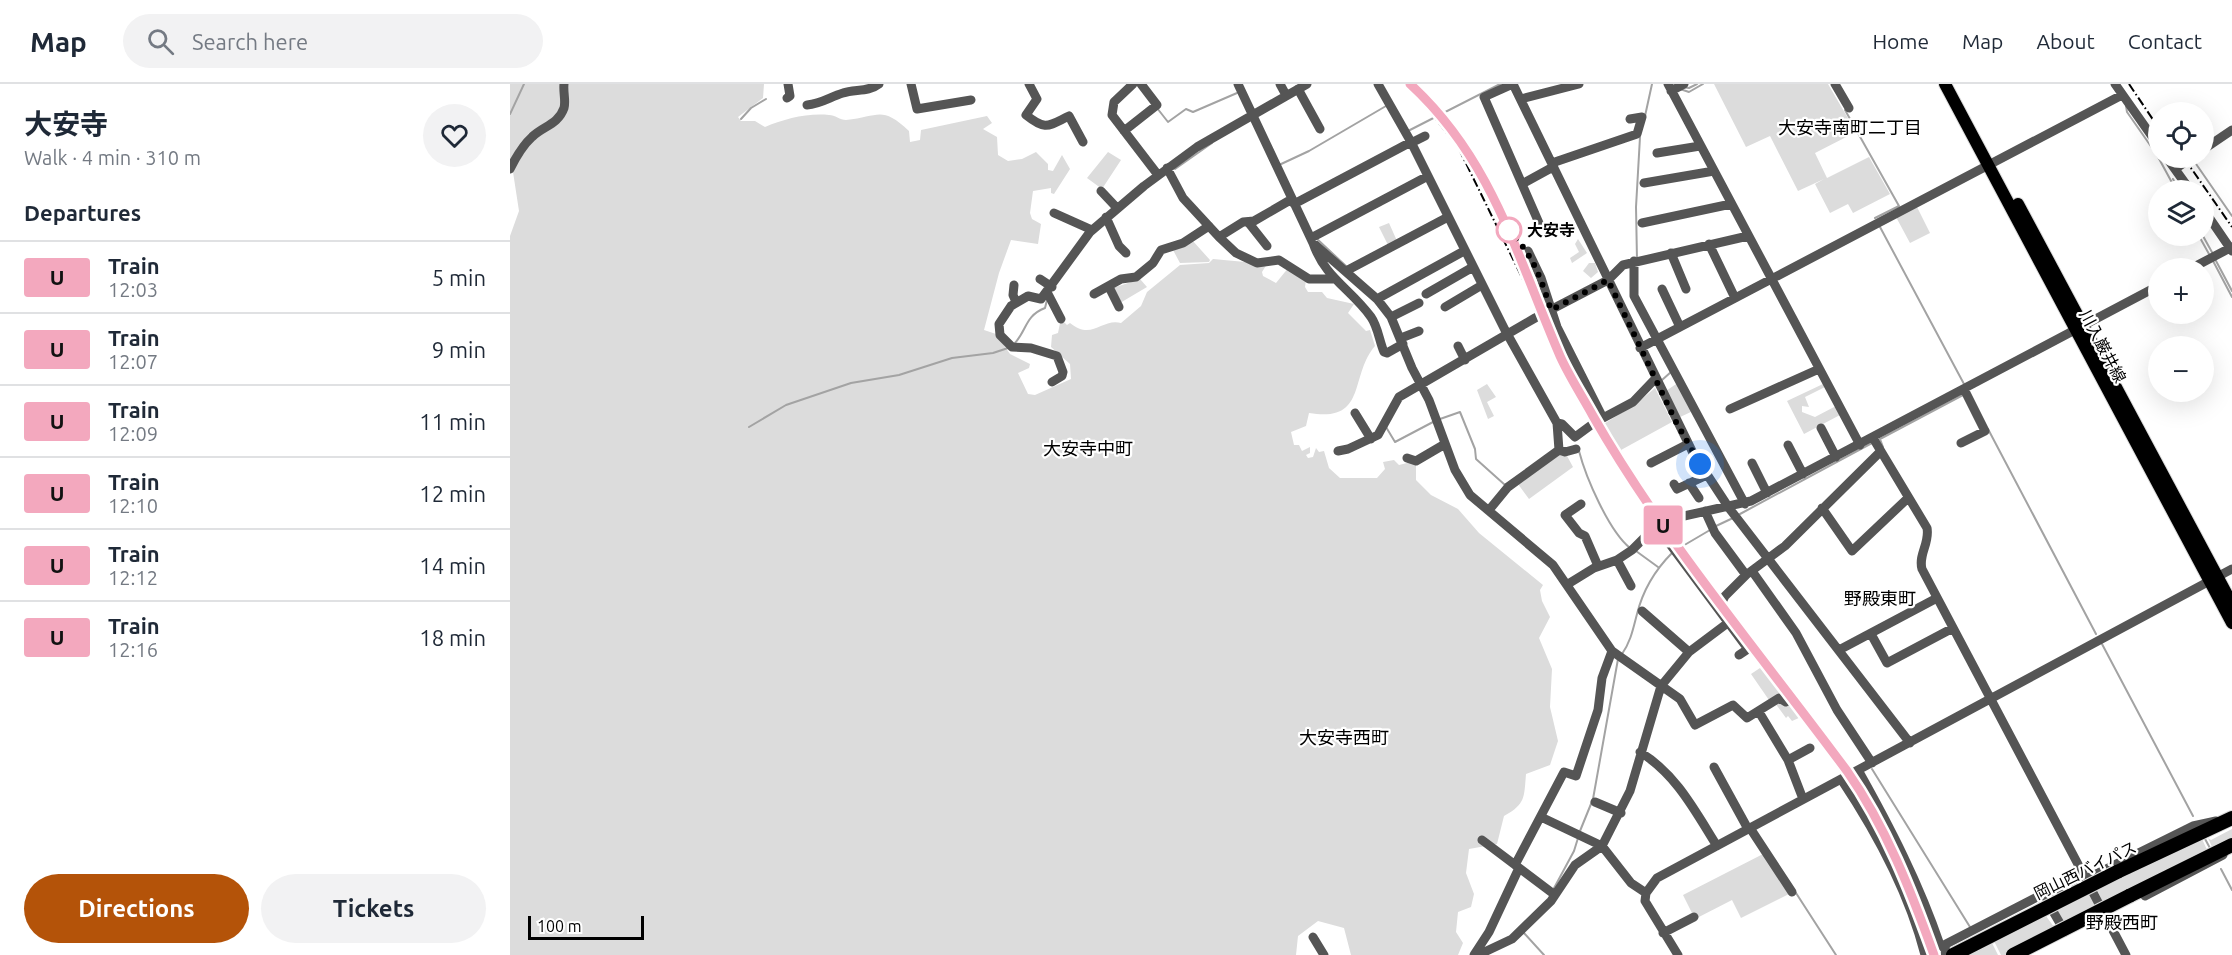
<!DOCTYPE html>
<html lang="en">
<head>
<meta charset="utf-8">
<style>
	:root { --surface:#fff; --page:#f2f2f3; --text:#1f2937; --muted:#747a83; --line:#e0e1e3; --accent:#b45309 }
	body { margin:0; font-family:Ubuntu,"Noto Sans JP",sans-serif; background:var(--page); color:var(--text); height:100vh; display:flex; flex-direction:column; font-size:22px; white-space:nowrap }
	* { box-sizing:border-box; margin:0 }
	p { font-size:20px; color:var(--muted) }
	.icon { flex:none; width:33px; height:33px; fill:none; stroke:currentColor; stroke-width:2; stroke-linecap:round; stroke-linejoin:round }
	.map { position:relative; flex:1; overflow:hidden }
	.drawer { display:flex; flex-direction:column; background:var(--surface); width:510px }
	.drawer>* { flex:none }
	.badge { padding:0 12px; border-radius:4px; font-size:21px; line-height:39px }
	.buttons { position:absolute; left:1638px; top:18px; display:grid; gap:12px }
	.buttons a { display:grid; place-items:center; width:66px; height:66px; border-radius:50%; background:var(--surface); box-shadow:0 6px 24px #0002; font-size:30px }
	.scale { position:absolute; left:18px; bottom:15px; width:116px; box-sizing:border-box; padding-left:6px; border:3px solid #000; border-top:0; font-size:16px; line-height:21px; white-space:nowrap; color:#000; -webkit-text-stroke:4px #fff; paint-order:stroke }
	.you { position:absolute; width:30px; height:30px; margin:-15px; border:4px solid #fff; border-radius:50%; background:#1a73e8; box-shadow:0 0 0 9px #1a73e833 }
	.map>.badge { position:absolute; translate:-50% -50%; box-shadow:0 0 0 3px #fff }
	h2 { padding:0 24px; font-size:22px; line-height:54px }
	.round { display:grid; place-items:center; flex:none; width:63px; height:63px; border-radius:32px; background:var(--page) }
	.summary { display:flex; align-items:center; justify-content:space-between; height:102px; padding:0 24px }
	h1 { font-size:28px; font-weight:700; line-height:45px }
	.button { display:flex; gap:12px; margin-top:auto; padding:12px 24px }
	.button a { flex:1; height:69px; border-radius:36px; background:var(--accent); color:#fff; font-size:24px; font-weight:700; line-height:69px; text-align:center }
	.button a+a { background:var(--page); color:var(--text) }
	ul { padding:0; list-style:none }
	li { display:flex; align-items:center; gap:18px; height:72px; padding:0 24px; border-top:2px solid var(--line) }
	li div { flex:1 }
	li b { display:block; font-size:22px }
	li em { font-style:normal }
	li .badge { min-width:66px; font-weight:700; text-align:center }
	header { display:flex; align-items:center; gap:36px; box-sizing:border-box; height:84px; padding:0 30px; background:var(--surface); border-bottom:2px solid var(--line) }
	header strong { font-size:28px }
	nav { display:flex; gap:33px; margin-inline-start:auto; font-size:21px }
	.search { width:420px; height:54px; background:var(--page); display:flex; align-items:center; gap:15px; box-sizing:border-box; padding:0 21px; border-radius:33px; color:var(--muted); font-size:22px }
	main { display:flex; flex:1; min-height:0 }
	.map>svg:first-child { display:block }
	.green { fill:#dcdcdc }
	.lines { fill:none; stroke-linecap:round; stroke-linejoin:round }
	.stream { stroke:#a3a3a3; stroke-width:2 }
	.major-casing { stroke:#dbdbdb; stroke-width:14 }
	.highway-casing { stroke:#dbdbdb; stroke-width:16 }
	.minor { stroke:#555; stroke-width:9 }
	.major { stroke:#000; stroke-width:12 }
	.highway { stroke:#000; stroke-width:14 }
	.rail { stroke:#000; stroke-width:2; stroke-dasharray:9 3 1.5 3; stroke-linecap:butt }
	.highway-bridge-casing { stroke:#dbdbdb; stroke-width:16; stroke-linecap:butt }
	.highway-bridge { stroke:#000; stroke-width:14 }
	.line-casing { stroke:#fff; stroke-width:14 }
	.line { stroke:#f3a8be; stroke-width:9 }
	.walk { stroke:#000; stroke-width:6; stroke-dasharray:0 10.8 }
	.stop-dot { fill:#fff; stroke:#f3a8be; stroke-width:3 }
	.labels { text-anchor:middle; stroke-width:4.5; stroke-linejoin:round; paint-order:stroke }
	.stop-label { font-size:16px; font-weight:bold; fill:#000; stroke:#fff; text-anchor:start }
	.street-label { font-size:16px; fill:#000; stroke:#fff }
	.neighbourhood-label { font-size:18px; fill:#000; stroke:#fff }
</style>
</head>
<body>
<header>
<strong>Map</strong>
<div class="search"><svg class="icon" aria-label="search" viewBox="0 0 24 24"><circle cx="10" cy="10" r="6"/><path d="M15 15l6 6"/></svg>Search here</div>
<nav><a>Home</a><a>Map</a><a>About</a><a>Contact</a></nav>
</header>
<main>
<section class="drawer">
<div class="summary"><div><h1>大安寺</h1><p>Walk · 4 min · 310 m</p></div><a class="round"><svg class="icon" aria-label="heart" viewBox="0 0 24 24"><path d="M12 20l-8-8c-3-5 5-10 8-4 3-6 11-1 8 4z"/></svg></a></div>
<h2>Departures</h2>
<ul>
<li><span class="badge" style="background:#f3a8be;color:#111">U</span><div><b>Train</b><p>12:03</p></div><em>5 min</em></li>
<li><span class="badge" style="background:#f3a8be;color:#111">U</span><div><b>Train</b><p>12:07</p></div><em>9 min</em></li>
<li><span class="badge" style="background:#f3a8be;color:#111">U</span><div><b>Train</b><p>12:09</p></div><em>11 min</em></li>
<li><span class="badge" style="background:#f3a8be;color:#111">U</span><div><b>Train</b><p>12:10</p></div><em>12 min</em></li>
<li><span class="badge" style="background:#f3a8be;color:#111">U</span><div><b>Train</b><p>12:12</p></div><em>14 min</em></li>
<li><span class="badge" style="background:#f3a8be;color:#111">U</span><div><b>Train</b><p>12:16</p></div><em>18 min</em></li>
</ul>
<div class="button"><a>Directions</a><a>Tickets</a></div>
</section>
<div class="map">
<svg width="1722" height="871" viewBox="0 0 1722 871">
	<rect width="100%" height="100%" fill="#fff"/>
	<path class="green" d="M0 0H254L253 14 228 33 231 37H245L255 43C275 35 296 29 319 31 325 31 330 36 336 36 369 33 371 21 399 47L400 58 410 56 411 46 477 32 482 39 473 45 487 53 488 71 498 77 512 75 526 68 538 80V86L543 87 552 71 560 85 544 110 541 109V104L523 107 520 129 522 135 531 140 528 160 501 156 489 189 474 246 486 250 500 270 520 280 519 284 508 289 518 310 525 311 561 295 560 280 541 263 542 251 548 249 550 239 554 238 557 241 560 239C582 257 592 234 611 239L631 222 637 208 670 181 699 179 703 175 757 180 752 188 753 192 766 199 779 183 796 196 795 203 798 208H812L817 214 844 220 838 229 856 247 860 246 865 262C839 292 858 339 799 329L796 342 781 348 784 361H789L792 367 800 363V369L796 371 798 374 803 373 806 364 809 368 814 367 819 384 830 394H867L875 385 873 378 884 376 889 381 901 378 906 381V396L921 411 948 425 969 449 1033 501 1030 506 1032 517 1040 533 1029 554 1042 585 1040 623 1048 657 1040 681 1016 690C1014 713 1016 720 994 732L987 760 959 765 956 789 964 810 961 823 948 828 946 848 953 859 948 871H841L834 844 808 837 788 852 786 871H0V152L9 127 3 88 0 86Z
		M1204 0H1318L1346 48 1305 69 1317 94 1359 73 1380 110 1343 129 1338 120 1320 129 1305 100 1314 95 1288 107 1260 52 1236 63Z
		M598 68 611 76 592 105 577 94Z
		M1407 123 1420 149 1400 159 1386 133Z
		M879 139 887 157 878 161 869 143Z
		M1068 155 1077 169 1062 179 1060 174 1069 168 1065 160Z
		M682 156 700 176 699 178 670 179 663 166Z
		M1079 179H1085L1088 188 1081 194 1073 187Z
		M630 195 637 203 610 219 603 204Z
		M1169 298 1183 327 1168 334 1156 307Z
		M977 300 986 313 977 318 984 332 978 335 967 306Z
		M1313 300 1315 303 1295 313 1299 323 1292 322V328L1305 333 1326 322 1330 331 1294 350 1277 317Z
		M1145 304 1162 338 1111 366 1120 382 1118 383 1092 341 1126 320Z
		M1050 370H1056L1063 383 1019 415 1008 400Z
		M1253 582 1273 609 1261 619 1241 590Z
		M1275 611 1291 633 1282 637 1278 632 1276 634 1265 619Z
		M1722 745V757L1703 765 1698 754 1701 756Z
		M1692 755 1698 768 1594 820 1586 804Z
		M1255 769 1281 809 1231 834 1222 816 1185 835 1173 811Z
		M1574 799 1590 829 1560 846 1551 835 1546 822Z
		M1530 824 1550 851 1512 871H1491L1480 849 1478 851 1488 871H1446L1445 868Z"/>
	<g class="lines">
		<path class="stream" d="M1172 3 1179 4 1187 0
			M1170 5 1179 8 1193 0
			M1616 22 1617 28 1647 71 1666 106
			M647 24 658 38 676 25 683 28 727 9
			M1335 26 1389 122 1365 134
			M0 30 14 0
			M1135 32 1142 0
			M231 35 241 24 256 15
			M898 47 990 0
			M1689 74 1684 77 1722 132
			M769 81 799 67 876 22
			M665 85 702 59
			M1663 95 1669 106
			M1370 143 1454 300
			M1689 152 1699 170
			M1693 152 1703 170
			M806 154 837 183
			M1702 175 1722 213
			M1705 175 1722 207
			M1127 176 1126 123 1130 53
			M503 261C517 248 514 232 535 224L537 216
			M1152 296 1161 288
			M930 335 950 328 965 365 966 375 995 401
			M239 343 276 321 341 299 389 291 442 274 483 269 498 264
			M876 343 885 358 923 338
			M1478 345 1586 550
			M1373 363 1370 355 1453 311
			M1069 367C1076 394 1099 447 1120 464
			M1230 430 1362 359
			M1206 442 1223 434
			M1166 466 1200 446
			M1126 467 1148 483
			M1592 560 1683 732
			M1112 570C1121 557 1123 545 1127 530 1133 506 1144 487 1162 469
			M1362 685 1460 843
			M1070 747 1083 715 1108 575
			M1694 753 1701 766
			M1711 785 1722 806
			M1043 806 1064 767 1068 754
			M1286 809 1326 871
			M1013 848 1034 871"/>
		<defs>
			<path id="major" d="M1435 0 1722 539
				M1508 120 1722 520"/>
			<path id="highway" d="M1607 788 1722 734
				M1619 812 1722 761"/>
		</defs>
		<use href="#major" class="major-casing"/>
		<use href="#highway" class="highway-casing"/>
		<path class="minor" d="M401 0 407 25 461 16
			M519 0 527 15 516 31C536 47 538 42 559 32L573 58
			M623 0 604 18 602 31 648 91
			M728 0 803 159 867 215 881 233 902 284 919 316 945 386 960 411 1043 481 1102 567 1170 615 1185 641 1223 621 1237 634 1269 614 1276 618
			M770 0 776 11
			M868 0 901 58 995 246 1047 339 1049 366 998 403 979 426
			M1003 0 1183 369 1219 424 1400 659
			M1003 0 974 13 1029 139
			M1158 0 1350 361
			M1325 0 1339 24
			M1605 0 1648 61
			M788 5 810 45
			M1161 7 1174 0
			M277 14 280 12 278 0
			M1011 15 1069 0
			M297 21C311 20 320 13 333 9 344 5 359 8 369 0
			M614 47 647 21 631 0
			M901 59 915 52
			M1694 65 1722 46
			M1147 69 1190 62
			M1657 74 1680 106
			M1042 79 1127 50 1132 33 1120 35
			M657 84 673 114 709 153 733 138 744 137 782 115
			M0 85C6 73 12 62 22 53 33 42 48 41 54 24 56 17 53 8 54 0
			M1665 85 1681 74
			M1134 99 1204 87
			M1012 100 1043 83
			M591 107 607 124
			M784 120 901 58
			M1694 126 1722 167
			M544 129 582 146
			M596 133 609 162 616 169
			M738 138 757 162
			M1132 139 1221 120
			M709 153 726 169 747 179 769 176 799 195H823
			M801 154 918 92
			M803 159C815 194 840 204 861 233 868 243 869 256 874 268L877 269 893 260
			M1199 160 1225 214
			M1018 167 1031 194 1047 243 1093 334 1123 318 1145 295
			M1161 169 1176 205
			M1124 177V212L1235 420
			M1682 184 1722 163
			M836 187 938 133
			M530 195 542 203
			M504 201 503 211 506 218
			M599 203 609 223
			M1152 205 1170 243
			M537 208 551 235
			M584 210 611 195 626 193 643 179 651 166 673 159 699 142
			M916 210 963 183
			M867 215 954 167
			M935 223 972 201
			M881 233 909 219
			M891 254 909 247
			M948 262 955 276
			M1130 264 1612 11
			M542 298 552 292 553 288 547 272 521 264 502 263 490 251 489 240 501 222 518 212 531 215 580 148 634 102 687 63 797 0
			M1220 325 1309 285
			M845 329 861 355
			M1047 339 1052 340 1065 353 1084 339
			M1311 344 1326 373
			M1363 354 1417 444C1420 459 1408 471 1412 485L1616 871
			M1451 359 1475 347 1454 305
			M1278 361 1293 390
			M1049 366 1055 368 1066 365
			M828 367 838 365 868 351 889 313 1025 234 1098 196 1113 181 1238 152
			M897 374 906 377 935 360
			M1141 379 1178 360
			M1242 379 1257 409
			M1179 399 1189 414
			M1164 400 1167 405 1197 391
			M1071 420 1055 431 1069 449 1075 452 1088 482
			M1312 424 1342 467 1398 414
			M1195 427 1205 449 1236 491 1275 462 1370 368
			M1148 444 1238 565 1229 571
			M1107 476 1121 502
			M1242 487 1286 549 1327 626 1362 679
			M1058 500 1084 484 1107 476 1122 466 1141 447 1154 441 1174 432 1241 417 1648 202
			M1209 524 1215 512 1236 491
			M1132 527 1179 568
			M1361 550 1377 579 1443 544
			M1329 566 1427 514
			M1249 628 1278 676 1293 715
			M1130 668C1166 690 1185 727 1207 762
			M1278 676 1300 664
			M1204 683 1238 745
			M1348 686C1380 743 1409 799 1430 861L1434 864
			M1331 695C1367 749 1399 808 1415 871
			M1085 718 1111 729
			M1031 733 1092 762 1121 799 1136 809
			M1240 744 1282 808
			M972 756 1045 811
			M1005 781 1054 688 1066 692 1088 626 1092 594 1102 567
			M1635 812 1713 771
			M1533 820 1576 795 1683 742 1706 737
			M1153 849 1184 833
			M803 853 814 871
			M964 871 979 848 1009 784
			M968 871 1002 855 1041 817 1065 781 1092 762 1120 707 1151 602 1179 568 1219 538
			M1168 871 1135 817 1136 809 1147 794 1722 485
			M1435 871 1436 860 1529 812 1537 817 1555 848"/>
		<use href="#major" class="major"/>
		<use href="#highway" class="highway"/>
		<path class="rail" d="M898 0 948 63 1051 273 1110 377 1154 441 1337 687C1376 743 1401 807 1424 871
			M1619 0 1648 43
			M1674 74 1722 143
			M989 126 1010 170"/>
		<defs>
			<path id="highway-bridge" d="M1443 871 1607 788
				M1503 871 1619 812"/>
		</defs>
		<use href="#highway-bridge" class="highway-bridge-casing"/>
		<use href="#highway-bridge" class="highway-bridge"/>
	</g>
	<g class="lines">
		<defs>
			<path id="line" d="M900 0C983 76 1007 173 1050 272 1059 292 1072 312 1083 332 1153 455 1252 572 1337 687 1376 743 1401 807 1424 871"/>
		</defs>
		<use href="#line" class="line-casing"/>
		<use href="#line" class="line"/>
		<path class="walk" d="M999 146C1024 173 1030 192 1041 226L1098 196 1166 338 1190 380"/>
	</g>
	<circle class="stop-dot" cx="999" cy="146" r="12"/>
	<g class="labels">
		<g class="stop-label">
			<text x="1017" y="152">大安寺</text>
		</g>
		<g class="street-label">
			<text transform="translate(1593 262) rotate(62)" y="6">川入巌井線</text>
			<text transform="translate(1575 786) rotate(-26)" y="6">岡山西バイパス</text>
		</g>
		<g class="neighbourhood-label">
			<text x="1340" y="50">大安寺南町二丁目</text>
			<text x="578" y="371">大安寺中町</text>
			<text x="1370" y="521">野殿東町</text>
			<text x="834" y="660">大安寺西町</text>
			<text x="1612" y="845">野殿西町</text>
		</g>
	</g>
</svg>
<div class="buttons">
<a><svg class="icon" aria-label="locate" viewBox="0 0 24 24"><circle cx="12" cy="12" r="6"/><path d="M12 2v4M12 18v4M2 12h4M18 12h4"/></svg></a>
<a><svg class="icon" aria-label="layers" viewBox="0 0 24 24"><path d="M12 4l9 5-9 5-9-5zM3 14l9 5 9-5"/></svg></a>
<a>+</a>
<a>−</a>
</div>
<div class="scale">100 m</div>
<div class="you" style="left:1190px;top:380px"></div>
<b class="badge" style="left:1153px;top:441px;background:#f3a8be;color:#111">U</b>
</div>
</main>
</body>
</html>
